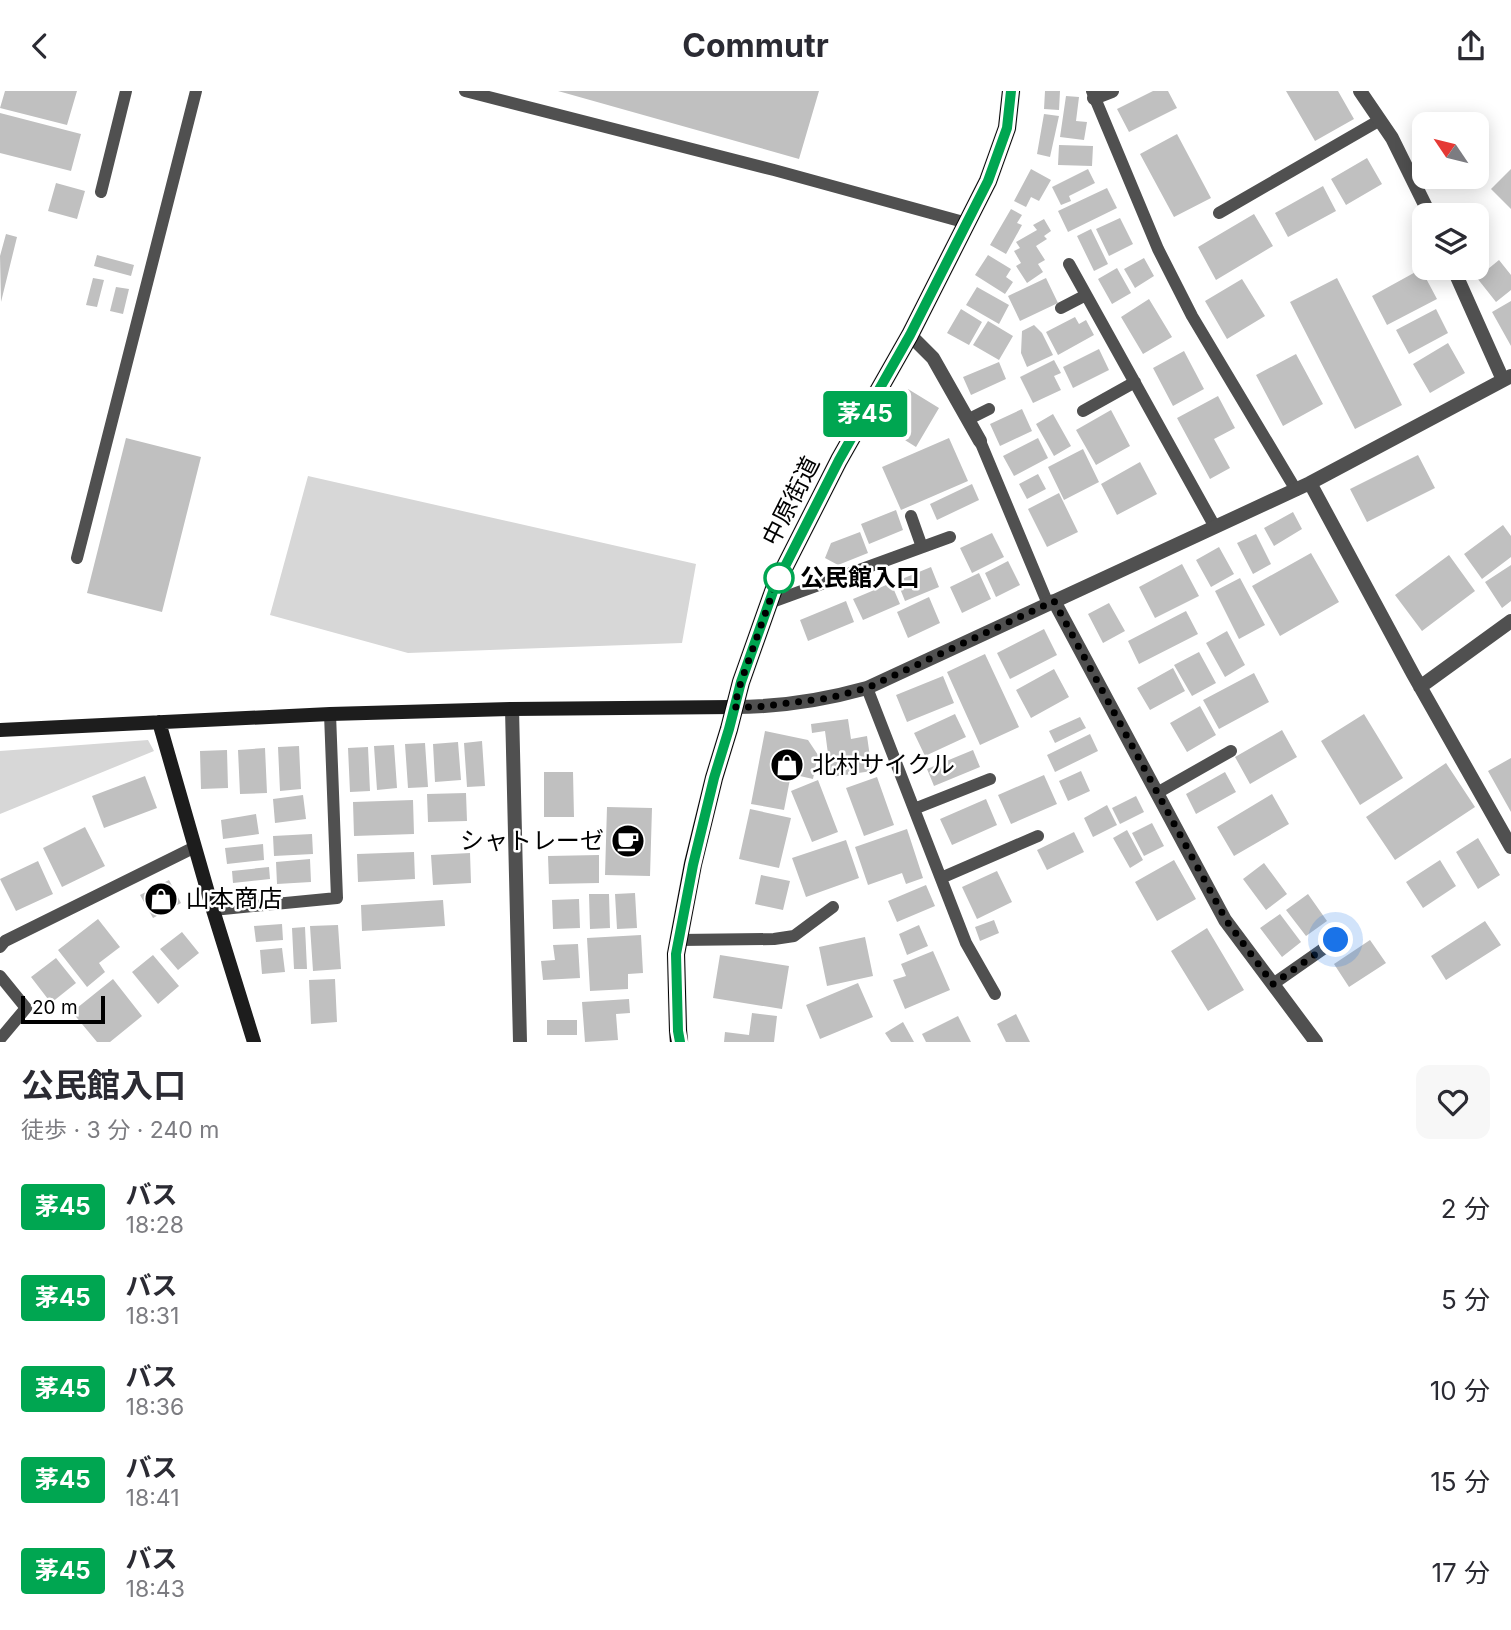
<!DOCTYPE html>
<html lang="ja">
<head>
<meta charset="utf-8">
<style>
	:root { --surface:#fff; --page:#f7f7f7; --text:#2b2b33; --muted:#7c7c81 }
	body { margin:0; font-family:Inter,"Noto Sans JP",sans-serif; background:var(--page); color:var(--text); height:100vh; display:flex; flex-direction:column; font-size:26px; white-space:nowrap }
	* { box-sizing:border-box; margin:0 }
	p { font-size:23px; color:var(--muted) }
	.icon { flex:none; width:38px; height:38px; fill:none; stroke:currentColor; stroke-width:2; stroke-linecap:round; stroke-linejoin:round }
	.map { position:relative; height:951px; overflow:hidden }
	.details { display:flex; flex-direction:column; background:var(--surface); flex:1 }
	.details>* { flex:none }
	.badge { padding:0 14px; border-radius:5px; font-size:24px; line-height:46px }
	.needle { width:46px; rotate:305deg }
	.tools { position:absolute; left:1412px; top:21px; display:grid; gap:14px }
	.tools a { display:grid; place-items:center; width:77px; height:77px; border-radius:14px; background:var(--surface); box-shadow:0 4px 18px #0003; font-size:35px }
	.scale { position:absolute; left:21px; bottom:18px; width:84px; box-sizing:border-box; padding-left:7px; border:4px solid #000; border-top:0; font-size:19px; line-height:24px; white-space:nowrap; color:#000; -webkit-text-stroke:5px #fff; paint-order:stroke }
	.you { position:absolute; width:35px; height:35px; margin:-18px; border:5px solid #fff; border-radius:50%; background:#1a73e8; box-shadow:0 0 0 10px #1a73e833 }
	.map>.badge { position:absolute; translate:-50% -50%; box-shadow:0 0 0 4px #fff }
	.round { display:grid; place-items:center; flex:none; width:74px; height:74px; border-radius:14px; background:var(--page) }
	.head { display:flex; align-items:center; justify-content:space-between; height:119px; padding:0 21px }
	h1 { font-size:33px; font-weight:700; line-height:52px }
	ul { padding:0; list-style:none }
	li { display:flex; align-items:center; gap:21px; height:91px; padding:0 21px }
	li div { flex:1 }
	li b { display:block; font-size:26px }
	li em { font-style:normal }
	li .badge { min-width:77px; font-weight:700; text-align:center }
	header { display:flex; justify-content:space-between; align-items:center; height:91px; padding:0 21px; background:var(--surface); font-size:32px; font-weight:700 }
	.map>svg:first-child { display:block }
	.green { fill:#d7d7d7 }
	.building { fill:#c0c0c0 }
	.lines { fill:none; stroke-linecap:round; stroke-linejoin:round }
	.primary-casing { stroke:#dbdbdb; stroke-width:19 }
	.lane { stroke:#505050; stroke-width:12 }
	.street { stroke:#505050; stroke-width:14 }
	.secondary { stroke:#1d1d1d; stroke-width:14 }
	.primary { stroke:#000; stroke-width:18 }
	.line-casing { stroke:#fff; stroke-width:16 }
	.line { stroke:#00a651; stroke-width:10 }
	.walk { stroke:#000; stroke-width:7; stroke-dasharray:0 12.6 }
	.stop-dot { fill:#fff; stroke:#00a651; stroke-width:3.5 }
	.labels { text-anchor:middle; stroke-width:5; stroke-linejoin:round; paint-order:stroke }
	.street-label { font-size:24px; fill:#000; stroke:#fff }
	.stop-label { font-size:24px; font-weight:bold; fill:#000; stroke:#fff; text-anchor:start }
	.poi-label { font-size:24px; fill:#000; stroke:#fff; text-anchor:start }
</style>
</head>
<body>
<header><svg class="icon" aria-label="back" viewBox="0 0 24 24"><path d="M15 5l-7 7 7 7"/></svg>Commutr<svg class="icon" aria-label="share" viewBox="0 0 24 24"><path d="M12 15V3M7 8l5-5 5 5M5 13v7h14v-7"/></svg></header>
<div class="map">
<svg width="1511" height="951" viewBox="0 0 1511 951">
	<rect width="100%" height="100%" fill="#fff"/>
	<path class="green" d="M308 385 696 473 682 552 408 562 270 524Z
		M148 649 154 660 0 723V660Z"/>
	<path class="building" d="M5 0H77L67 34 0 17Z
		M558 0H819L799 68Z
		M1045 0H1060L1059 19 1044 18Z
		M1153 0H1168L1177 17 1129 41 1117 18Z
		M1286 0H1338L1354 28 1315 50Z
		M1066 5 1079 6 1076 30 1087 31 1084 49 1060 46Z
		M0 22 81 43 71 80 0 62Z
		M1044 23 1059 25 1050 66 1037 63Z
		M1177 43 1211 107 1174 126 1140 63Z
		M1059 54 1093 55 1092 75 1058 74Z
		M1367 67 1382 93 1346 114 1331 88Z
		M1031 78 1051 89 1039 110 1031 106 1026 116 1014 110Z
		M1088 78 1095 92 1069 105 1071 110 1061 114 1052 96Z
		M1511 78V118L1491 98Z
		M56 92 85 100 77 128 48 120Z
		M1323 95 1336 120 1288 146 1275 122Z
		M1107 97 1117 117 1068 141 1058 120Z
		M1011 118 1022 124 1017 132 1022 134 1006 163 990 154Z
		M1254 123 1273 155 1216 189 1198 156Z
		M1120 127 1133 153 1109 165 1096 138Z
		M1044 128 1051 140 1044 145 1047 148 1036 155 1045 169 1038 173 1043 181 1027 192 1016 175 1021 172 1014 160 1020 157 1016 151 1037 139 1033 134Z
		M1091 138 1108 173 1094 180 1077 145Z
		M6 143 17 146 1 211 0 165Z
		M97 164 134 174 131 185 94 175Z
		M988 164 1011 178 1006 186 1013 191 1005 203 975 184Z
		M1144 167 1154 185 1135 197 1124 178Z
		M1499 169 1511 184V199L1496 211 1477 187Z
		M1117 177 1131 202 1112 213 1098 188Z
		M1421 178 1437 208 1387 234 1372 205Z
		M93 187 104 189 97 216 86 214Z
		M1046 187 1058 212 1020 230 1008 205Z
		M1337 187 1402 314 1355 338 1290 211Z
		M1242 188 1265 225 1227 248 1205 210Z
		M116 196 129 198 123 223 110 220Z
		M977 196 1009 214 999 233 966 214Z
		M1149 208 1172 246 1143 263 1121 226Z
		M1511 210V255L1492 221Z
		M961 218 982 231 969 254 947 242Z
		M1436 218 1448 242 1409 263 1396 239Z
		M1075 226 1079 233 1086 229 1094 244 1058 264 1046 241Z
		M988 230 1013 245 999 269 973 254Z
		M1034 234 1042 242 1053 264 1027 276 1021 262 1022 240Z
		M1448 252 1465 282 1430 302 1413 273Z
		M1099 258 1109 279 1073 297 1063 276Z
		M1184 260 1204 298 1173 315 1153 277Z
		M1296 263 1323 313 1283 335 1256 284Z
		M1054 269 1061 282 1054 285 1061 299 1033 312 1020 286Z
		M999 271 1006 288 971 304 963 286Z
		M908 298 939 317 916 356 884 336Z
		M1218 305 1235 337 1214 348 1230 377 1210 388 1177 327Z
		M1022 318 1032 340 1000 355 990 333Z
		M1111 319 1130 355 1096 374 1076 339Z
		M1053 323 1071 355 1054 365 1036 333Z
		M126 347 201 366 162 521 87 502Z
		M949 347 968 390 901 419 882 376Z
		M1038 347 1048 367 1014 385 1003 365Z
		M1083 358 1099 391 1064 409 1048 376Z
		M1418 364 1435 397 1367 431 1350 398Z
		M1140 371 1157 403 1117 424 1101 393Z
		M1038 383 1046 398 1027 408 1019 393Z
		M972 393 979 409 937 429 930 413Z
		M1059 402 1078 441 1047 456 1028 418Z
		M896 419 903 439 869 453 861 433Z
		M1293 421 1302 438 1274 455 1264 437Z
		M1503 434 1511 445V466L1482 488 1464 463Z
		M860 441 868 462 838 474 825 467 831 452Z
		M992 442 1004 466 972 482 960 457Z
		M1256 443 1271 473 1253 483 1237 452Z
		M1219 456 1234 483 1211 496 1196 469Z
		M1311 462 1339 511 1280 545 1252 495Z
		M1449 464 1475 500 1422 540 1395 504Z
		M1008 470 1020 494 996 506 985 482Z
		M1182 473 1199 505 1155 527 1139 496Z
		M1511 474V510L1502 517 1485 491Z
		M931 476 939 496 905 510 897 490Z
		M979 482 991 508 962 522 950 496Z
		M1240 487 1265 534 1239 548 1215 500Z
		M891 492 900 513 863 529 853 508Z
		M929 506 940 532 908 547 897 521Z
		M846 510 854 531 808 550 800 529Z
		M1109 512 1125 540 1103 552 1088 523Z
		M1186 520 1198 543 1139 573 1128 550Z
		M1044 538 1057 564 1010 588 997 562Z
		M1227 540 1245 574 1225 586 1206 552Z
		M1199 561 1216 592 1192 605 1174 574Z
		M985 563 1019 636 980 654 947 581Z
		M1173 577 1185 600 1150 619 1137 597Z
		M1054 578 1069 606 1031 627 1016 599Z
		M1254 582 1269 611 1219 638 1203 609Z
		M943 585 954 612 907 631 896 604Z
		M1200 615 1216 644 1187 661 1170 632Z
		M955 623 966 646 925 665 914 642Z
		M1364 623 1403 687 1360 714 1321 650Z
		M1080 626 1086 637 1055 652 1049 640Z
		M848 628 851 648 867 645 872 680 831 686 825 640 812 642 811 633Z
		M1282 639 1297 666 1250 693 1235 666Z
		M765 640 808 649 818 664 813 688 791 683 784 719 751 713Z
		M1090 643 1098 660 1055 681 1047 664Z
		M482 650 485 695 467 696 464 652Z
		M458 651 461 689 435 691 433 653Z
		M425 652 428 696 408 697 405 653Z
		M394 654 397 697 377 699 374 655Z
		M299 655 301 698 280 700 278 656Z
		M368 656 370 700 350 701 348 657Z
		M265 657 267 702 240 703 238 659Z
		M227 659 228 697 201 698 200 660Z
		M973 659 980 676 934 695 927 678Z
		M1511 667V721L1488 680Z
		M1446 672 1475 716 1395 769 1366 726Z
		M1081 680 1090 700 1068 710 1059 690Z
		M544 681H573L574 726H544Z
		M1225 681 1236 701 1196 723 1186 703Z
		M1044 684 1057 713 1011 733 998 704Z
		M145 685 157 717 104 737 92 705Z
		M877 686 894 734 864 745 846 697Z
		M818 689 838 741 812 751 791 700Z
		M466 702 467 730 428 731 427 703Z
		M1272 703 1289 733 1234 765 1217 736Z
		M303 704 306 728 275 732 273 708Z
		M1136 705 1144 721 1120 733 1112 717Z
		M986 708 997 734 952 754 940 728Z
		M413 709 414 743 354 745 353 711Z
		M1107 714 1117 734 1093 746 1084 727Z
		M607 716 652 717 650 785 605 784Z
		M750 718 791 727 779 777 739 768Z
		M256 723 259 743 223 748 221 729Z
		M1152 732 1164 755 1144 765 1132 742Z
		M85 736 105 775 62 796 43 757Z
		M907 738 923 787 906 793 902 782 868 794 855 756Z
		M1127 739 1143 769 1130 777 1113 747Z
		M1074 741 1084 761 1047 779 1037 759Z
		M312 743 313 763 274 765 273 745Z
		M1478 747 1500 784 1478 798 1456 761Z
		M846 749 859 787 806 806 792 767Z
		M263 753 264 769 227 773 225 757Z
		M414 761 415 788 358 791 357 763Z
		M470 762 471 792 433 794 431 764Z
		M599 764V792L549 793 548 765Z
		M310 768 311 791 277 793 276 771Z
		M1174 769 1196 808 1157 830 1135 791Z
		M1440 769 1456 795 1423 817 1406 791Z
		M38 770 53 803 16 820 0 788Z
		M1264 772 1287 803 1266 819 1243 788Z
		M269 776 270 788 233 792 232 780Z
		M997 780 1012 811 977 828 962 796Z
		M761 784 790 790 783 819 755 813Z
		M169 789 181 812 153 827 140 804Z
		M926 794 935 815 897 831 888 810Z
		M635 802 637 837 617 838 615 803Z
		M589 803H609L610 837 590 838Z
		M1308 803 1327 830 1306 845 1286 819Z
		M579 808 580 837 553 838 552 809Z
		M443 809 445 835 362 840 361 814Z
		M1280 823 1301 851 1282 866 1260 837Z
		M98 828 120 856 99 872 105 881 87 896 58 859Z
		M994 829 999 842 980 850 975 836Z
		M1485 830 1501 854 1446 889 1431 865Z
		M282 833 283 849 256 851 254 835Z
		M338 834 341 878 313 880 310 835Z
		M919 834 928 855 907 864 899 843Z
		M305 836 307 878H294L292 837Z
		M1207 837 1244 899 1208 920 1171 860Z
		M182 841 199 862 178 879 160 858Z
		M641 844 643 882 628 883V898L590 900 587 847Z
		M865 846 873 885 827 895 819 856Z
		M1370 849 1386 872 1349 896 1334 873Z
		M578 853 580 887 543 889 541 870 555 869 553 854Z
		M282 857 285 881 262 883 260 859Z
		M933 860 950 899 905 918 893 889 906 885 901 873Z
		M153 864 179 895 158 913 132 881Z
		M720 864 789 875 782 918 713 907Z
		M56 867 76 892 51 912 31 886Z
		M113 888 142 925 110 951H97L72 921Z
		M335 888 337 931 311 933 309 889Z
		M858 892 873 926 820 948 806 914Z
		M629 908 630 922 616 923 618 949 585 951 582 911Z
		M752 922 777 925 774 951H724L725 941 749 944Z
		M1016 923 1030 951H1006L997 933Z
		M958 925 971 951H926L922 943Z
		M547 929H577V944H547Z
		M903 931 914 951H891L885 942Z"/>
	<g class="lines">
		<defs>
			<path id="primary" d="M679 951 678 939 676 863 693 773 714 687 729 638 741 591 775 495 839 369 910 244 988 90 1007 37 1011 0"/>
		</defs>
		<use href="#primary" class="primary-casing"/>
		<path class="lane" d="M465 0 774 79 967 132
			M1092 0 1158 158 1192 225 1296 399
			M101 101 126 0
			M1219 122 1380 29
			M1069 173 1215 436
			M1061 217 1086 204
			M1083 320 1135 291
			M969 328 989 318
			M980 350 1048 513
			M911 425 922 456
			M77 467 196 0
			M769 512 950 446
			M867 597 966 852 995 903
			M1157 702 1231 660
			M914 718 990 688
			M941 787 1038 745
			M213 819 337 807 330 623
			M679 849 774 848 794 845 833 816
			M0 856 5 850 195 756
			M0 885 26 917 0 948
			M1273 893 1336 849"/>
		<path class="street" d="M1360 0 1392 47 1430 124
			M1094 7 1112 0
			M1453 177 1503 289
			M910 244 933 267 980 350
			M1310 392 1413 583 1511 756
			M1054 510 1225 829 1316 951
			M1420 596 1511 530
			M734 616C779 616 824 609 867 597L1310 392 1511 285
			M512 618 520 951"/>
		<path class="secondary" d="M159 631 213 819 254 951
			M0 639 330 623 512 618 734 616"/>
		<use href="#primary" class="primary"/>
	</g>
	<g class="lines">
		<defs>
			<path id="line" d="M680 951 678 940 676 863 693 774 714 687 729 638 741 591 775 495 839 369 910 244 988 90 1007 37 1011 0"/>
		</defs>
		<use href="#line" class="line-casing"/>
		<use href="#line" class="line"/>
		<path class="walk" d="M779 487 775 495 741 591 734 616H757L829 607 867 597 1054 510 1226 829 1273 893 1336 849"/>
	</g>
	<defs>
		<symbol id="shop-disc" viewBox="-11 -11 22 22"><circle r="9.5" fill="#000" stroke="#fff"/><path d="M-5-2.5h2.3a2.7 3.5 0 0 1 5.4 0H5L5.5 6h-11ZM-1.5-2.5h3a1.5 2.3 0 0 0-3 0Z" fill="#fff"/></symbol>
		<symbol id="cafe-disc" viewBox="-11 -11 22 22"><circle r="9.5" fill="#000" stroke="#fff"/><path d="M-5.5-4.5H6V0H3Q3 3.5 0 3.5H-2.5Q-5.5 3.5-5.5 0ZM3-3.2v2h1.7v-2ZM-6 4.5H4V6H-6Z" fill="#fff"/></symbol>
	</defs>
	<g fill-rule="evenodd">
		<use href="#shop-disc" x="768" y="655" width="38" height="38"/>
		<use href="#cafe-disc" x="609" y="731" width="38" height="38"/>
		<use href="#shop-disc" x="142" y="789" width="38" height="38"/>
	</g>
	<circle class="stop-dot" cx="779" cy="487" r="14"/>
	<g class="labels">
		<g class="street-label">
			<text transform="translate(791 410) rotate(-63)" y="8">中原街道</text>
		</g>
		<g class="stop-label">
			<text x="800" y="495">公民館入口</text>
		</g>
		<g class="poi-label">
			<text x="812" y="682">北村サイクル</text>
			<text x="604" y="758" text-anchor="end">シャトレーゼ</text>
			<text x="186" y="816">山本商店</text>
		</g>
	</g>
</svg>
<div class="tools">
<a><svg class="needle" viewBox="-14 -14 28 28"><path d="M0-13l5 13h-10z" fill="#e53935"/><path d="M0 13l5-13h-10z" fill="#7c7c81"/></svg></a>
<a><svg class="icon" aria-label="layers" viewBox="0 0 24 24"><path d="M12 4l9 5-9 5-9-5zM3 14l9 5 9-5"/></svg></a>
</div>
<div class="scale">20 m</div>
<div class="you" style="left:1336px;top:849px"></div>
<b class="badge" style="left:865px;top:323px;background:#00a651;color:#fff">茅45</b>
</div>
<section class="details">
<div class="head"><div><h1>公民館入口</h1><p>徒歩 · 3 分 · 240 m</p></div><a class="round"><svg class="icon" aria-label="heart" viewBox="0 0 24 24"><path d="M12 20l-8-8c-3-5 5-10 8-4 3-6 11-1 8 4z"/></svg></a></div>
<ul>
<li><span class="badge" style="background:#00a651;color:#fff">茅45</span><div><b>バス</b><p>18:28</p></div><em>2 分</em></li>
<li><span class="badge" style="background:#00a651;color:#fff">茅45</span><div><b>バス</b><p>18:31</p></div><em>5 分</em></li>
<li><span class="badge" style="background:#00a651;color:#fff">茅45</span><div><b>バス</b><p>18:36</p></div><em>10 分</em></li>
<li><span class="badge" style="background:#00a651;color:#fff">茅45</span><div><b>バス</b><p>18:41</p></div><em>15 分</em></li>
<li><span class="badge" style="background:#00a651;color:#fff">茅45</span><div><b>バス</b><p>18:43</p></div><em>17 分</em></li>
</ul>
</section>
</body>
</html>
